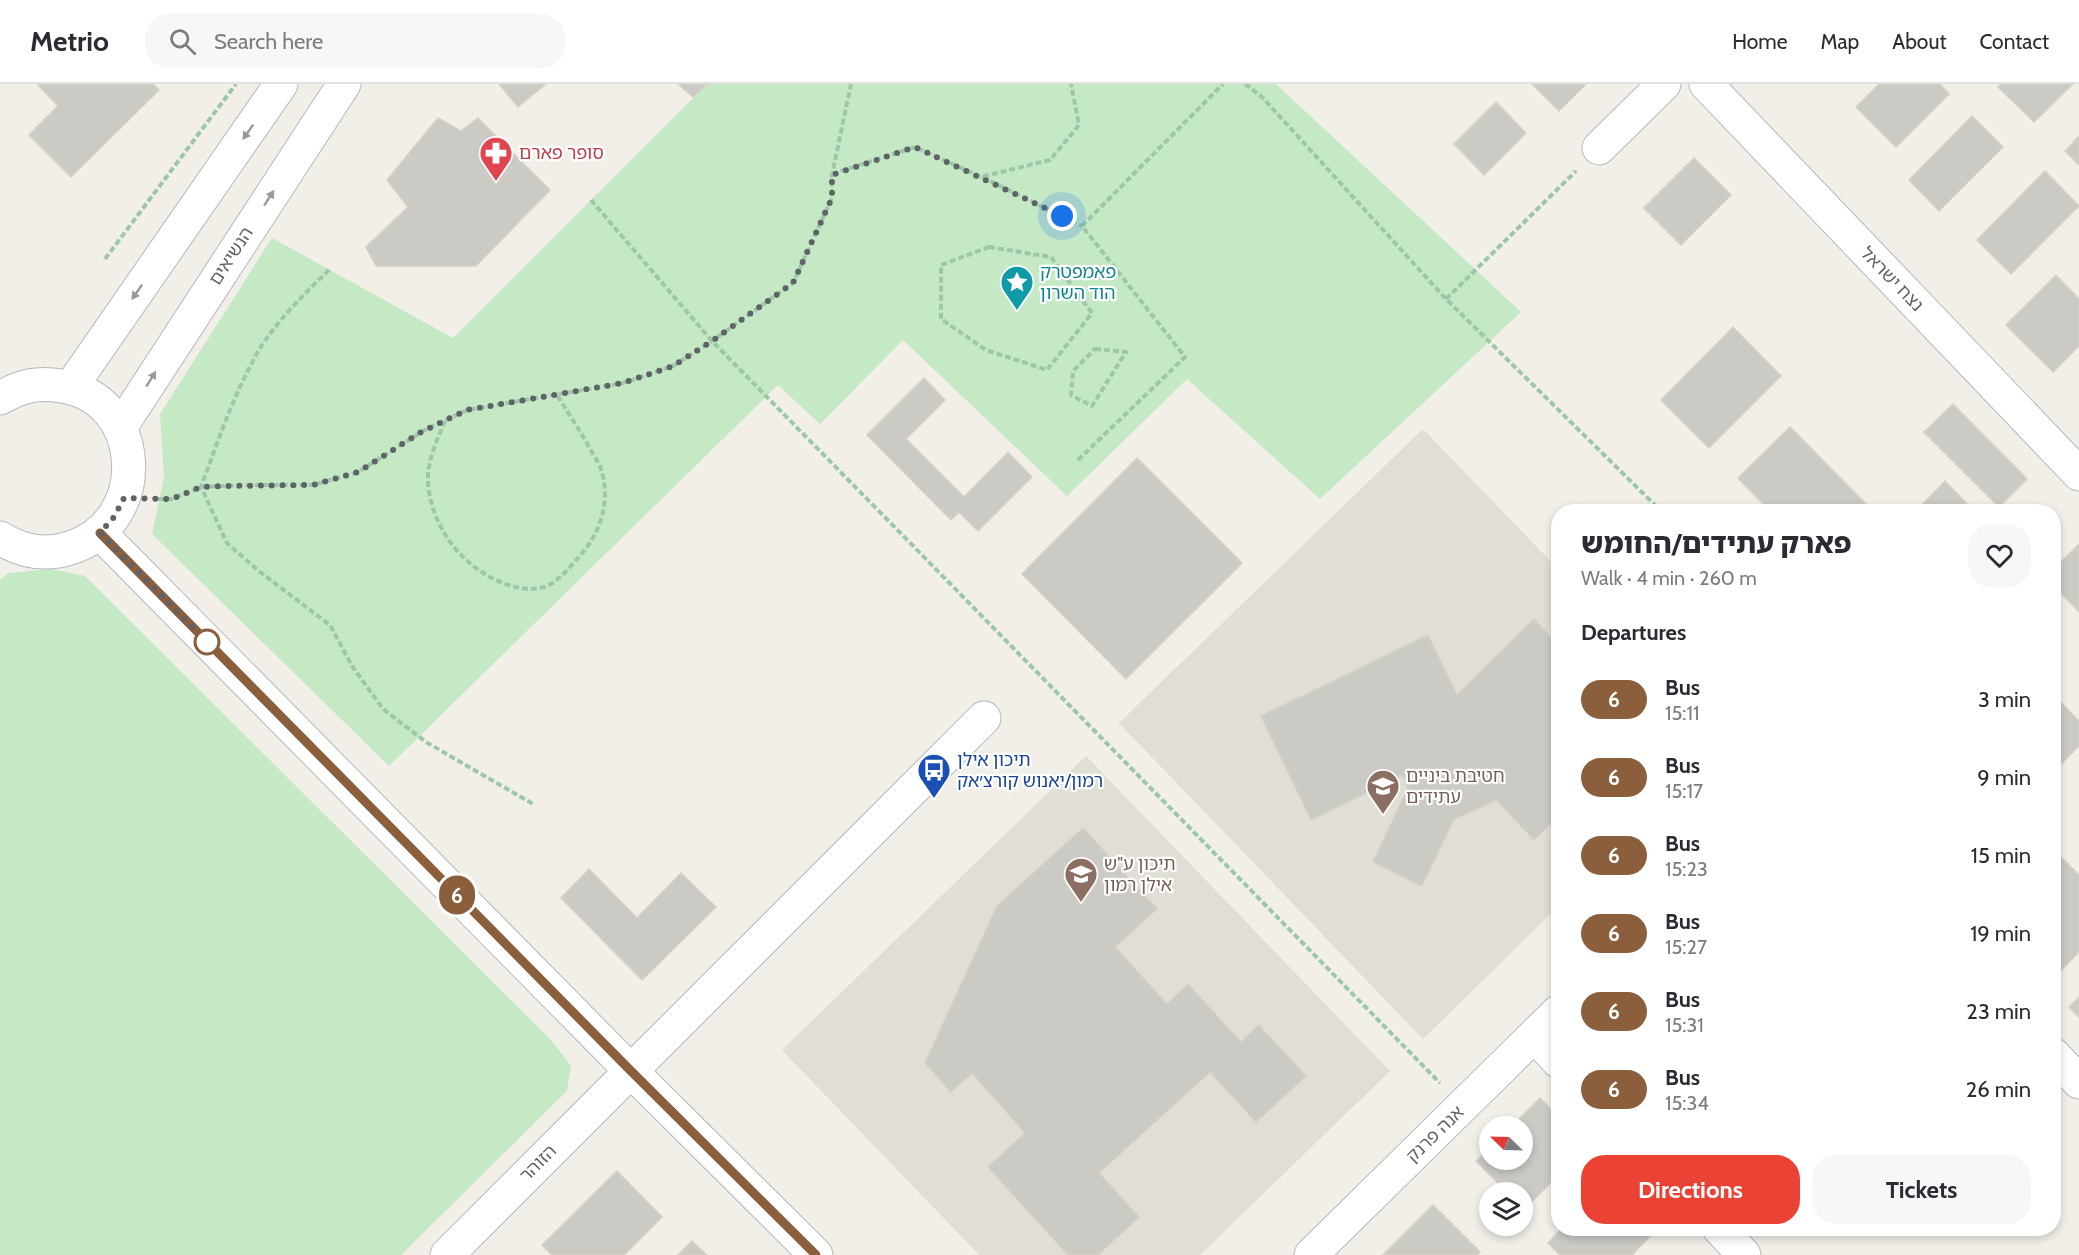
<!DOCTYPE html>
<html lang="en">
<head>
<meta charset="utf-8">
<style>
	:root { --surface:#fff; --page:#f7f7f7; --text:#2b2b33; --muted:#7c7c81; --line:#e1e1e2; --accent:#ea4335 }
	body { margin:0; font-family:Cabin,"Noto Sans Hebrew",sans-serif; background:var(--page); color:var(--text); height:100vh; display:flex; flex-direction:column; font-size:22px; white-space:nowrap }
	* { box-sizing:border-box; margin:0 }
	p { font-size:20px; color:var(--muted) }
	.icon { flex:none; width:33px; height:33px; fill:none; stroke:currentColor; stroke-width:2; stroke-linecap:round; stroke-linejoin:round }
	.map { position:relative; flex:1; overflow:hidden }
	.drawer { position:absolute; left:1551px; top:420px; width:510px; height:732px; display:flex; flex-direction:column; background:var(--surface); border-radius:24px; box-shadow:0 3px 9px #0003 }
	.drawer>* { flex:none }
	.badge { padding:0 12px; border-radius:20px; font-size:21px; line-height:39px }
	.needle { width:39px; rotate:293deg }
	.buttons { position:absolute; left:1479px; top:1032px; display:grid; gap:12px }
	.buttons a { display:grid; place-items:center; width:54px; height:54px; border-radius:50%; background:var(--surface); box-shadow:0 3px 9px #0003; font-size:30px }
	.you { position:absolute; width:30px; height:30px; margin:-15px; border:4px solid #fff; border-radius:50%; background:#1a73e8; box-shadow:0 0 0 9px #1a73e833 }
	.map>.badge { position:absolute; translate:-50% -50%; box-shadow:0 0 0 3px #fff }
	h2 { padding:0 30px; font-size:22px; line-height:54px }
	.round { display:grid; place-items:center; flex:none; width:63px; height:63px; border-radius:24px; background:var(--page) }
	.summary { display:flex; align-items:center; justify-content:space-between; height:102px; padding:0 30px }
	h1 { font-size:28px; font-weight:800; line-height:45px }
	.button { display:flex; gap:12px; margin-top:auto; padding:12px 30px }
	.button a { flex:1; height:69px; border-radius:24px; background:var(--accent); color:#fff; font-size:24px; font-weight:800; line-height:69px; text-align:center }
	.button a+a { background:var(--page); color:var(--text) }
	ul { padding:0; list-style:none }
	li { display:flex; align-items:center; gap:18px; height:78px; padding:0 30px }
	li div { flex:1 }
	li b { display:block; font-size:22px }
	li em { font-style:normal }
	li .badge { min-width:66px; font-weight:700; text-align:center }
	header { display:flex; align-items:center; gap:36px; box-sizing:border-box; height:84px; padding:0 30px; background:var(--surface); border-bottom:2px solid var(--line) }
	header strong { font-size:28px }
	nav { display:flex; gap:33px; margin-inline-start:auto; font-size:21px }
	.search { width:420px; height:54px; background:var(--page); display:flex; align-items:center; gap:15px; box-sizing:border-box; padding:0 21px; border-radius:24px; color:var(--muted); font-size:22px }
	.map>svg:first-child { display:block }
	.education { fill:#e1ded6 }
	.green { fill:#c5e8c5 }
	.building { fill:#cccac5; stroke:#d6d1c6; stroke-width:1.5 }
	.lines { fill:none; stroke-linecap:round; stroke-linejoin:round }
	.minor-casing { stroke:#b5b8bc; stroke-width:35 }
	.path { stroke:#9cc7a9; stroke-width:4; stroke-dasharray:6 3; stroke-linecap:butt }
	.minor { stroke:#fff; stroke-width:33 }
	.oneway { fill:#979a9d }
	.line-casing { stroke:#fff; stroke-width:14 }
	.line { stroke:#8b5e3c; stroke-width:9 }
	.walk { stroke:#5f6368; stroke-width:6; stroke-dasharray:0 10.8 }
	.stop-dot { fill:#fff; stroke:#8b5e3c; stroke-width:3 }
	.labels { text-anchor:middle; stroke-width:4.5; stroke-linejoin:round; paint-order:stroke }
	.health-label { font-size:18px; fill:#be3a42; stroke:#fff; text-anchor:start }
	.street-label { font-size:18px; fill:#5f6368; stroke:#fff }
	.culture-label { font-size:18px; fill:#0d838f; stroke:#fff; text-anchor:start }
	.transit-label { font-size:18px; fill:#164399; stroke:#fff; text-anchor:start }
	.education-label { font-size:18px; fill:#785e54; stroke:#fff; text-anchor:start }
</style>
</head>
<body>
<header>
<strong>Metrio</strong>
<div class="search"><svg class="icon" aria-label="search" viewBox="0 0 24 24"><circle cx="10" cy="10" r="6"/><path d="M15 15l6 6"/></svg>Search here</div>
<nav><a>Home</a><a>Map</a><a>About</a><a>Contact</a></nav>
</header>
<div class="map">
<svg width="2079" height="1171" viewBox="0 0 2079 1171">
	<rect width="100%" height="100%" fill="#f1efe8"/>
	<path class="education" d="M1423 345 1558 485V823L1423 955 1119 639Z
		M1086 672 1390 987 1200 1171H979L782 966Z"/>
	<path class="green" d="M707 0H1276L1521 228 1320 415 1187 295 1067 412 903 256 820 340 778 301 389 682 152 450 164 394 160 330 272 154 453 254Z
		M51 485 85 492 551 956 571 982 567 1007 401 1171H0V496L9 489Z"/>
	<path class="building" d="M37 0H153L159 6 71 93 29 51 58 22Z
		M499 0H546L518 23Z
		M678 0H707L693 13Z
		M1532 0H1586L1559 27Z
		M1879 0H1940L1949 10 1896 63 1856 23Z
		M2001 0H2073L2034 38 1998 3Z
		M1496 18 1526 49 1484 91 1454 60Z
		M1972 32 2003 63 1939 127 1909 96Z
		M438 34 461 47 478 34 550 106 476 182H376L366 163 408 123 387 96Z
		M2079 52V81L2065 67Z
		M1694 74 1731 111 1681 161 1644 124Z
		M2045 87 2079 122 2011 190 1977 156Z
		M2056 191 2079 215V262L2053 288 2006 241Z
		M1733 243 1781 292 1709 364 1661 316Z
		M924 294 945 316 906 355 964 413 1008 368 1032 393 978 447 959 428 951 436 867 351Z
		M1953 320 2027 395 1999 423 1924 348Z
		M1790 343 1874 428H1771L1738 394Z
		M1137 374 1242 479 1126 595 1022 490Z
		M1945 397 1975 428H1915Z
		M2079 460V528L2054 502V485Z
		M1534 535 1558 561V732L1534 756 1496 716 1454 735 1422 802 1373 778 1408 704 1403 691 1311 736 1261 632 1428 551 1457 611Z
		M2054 611 2079 637V662L2054 687Z
		M1083 744 1157 825 1115 863 1167 920 1188 900 1241 958 1259 941 1306 992 1256 1038 1210 988 1099 1089 1139 1133 1098 1171H1068L988 1083 1025 1049 972 989 951 1008 925 979 997 822Z
		M2054 766 2079 791V868L2054 894Z
		M589 785 637 834 681 789 716 823 642 896 561 814Z
		M2079 913V933L2069 923Z
		M1540 1014 1558 1032V1091L1524 1126 1522 1108H1507L1476 1077 1490 1064V1076H1522V1042H1512Z
		M617 1087 662 1133 624 1171H552L542 1161Z
		M1433 1121 1480 1168 1477 1171H1383Z
		M1562 1144H1658L1632 1171H1560L1548 1159Z
		M692 1157 707 1171H678Z"/>
	<g class="lines">
		<defs>
			<path id="minor" d="M1706 0 2079 390
				M1599 64 1664 0
				M71 303 281 0
				M0 314C21 302 37 298 61 302 146 314 153 438 70 464 45 472 22 468 0 454
				M120 344 344 0
				M100 449 630 986 816 1171
				M1535 952 1558 977
				M2054 971 2079 998
				M1719 1144 1744 1171
				M447 1171 984 634
				M1311 1171 1558 928"/>
		</defs>
		<use href="#minor" class="minor-casing"/>
		<path class="path" d="M1245 0 1262 13 1446 215 1662 428
			M832 90 915 63 981 93 1050 76 1079 41 1071 0
			M982 93 1082 142
			M591 116 712 257 1440 999
			M989 163 1051 173 1092 229 1047 286 986 266 941 235V181Z
			M105 175 236 0
			M329 186C305 209 276 238 259 266 234 309 218 357 201 403L227 459 260 488 330 541 352 582 383 625 426 658 533 720
			M1446 215 1576 87
			M1095 265 1126 268 1092 322 1071 311 1073 287Z
			M445 337C437 356 427 377 428 398 431 443 462 483 503 499 516 504 530 507 544 503 559 499 577 475 587 463 603 441 610 412 601 385 599 379 594 372 590 365 580 346 568 329 557 311
			M1078 376 1185 273 1082 142 1223 0
			M158 415H172L201 403 244 401H313L358 388 423 347 467 326 623 299 673 282 712 257 793 199 832 114V91L851 0"/>
		<use href="#minor" class="minor"/>
	</g>
	<defs><path id="oneway-solid" d="M-6-.8H1V-3.2L6.5 0L1 3.2V.8H-6Z" transform="scale(1.5)"/></defs>
	<g class="oneway">
		<use href="#oneway-solid" transform="translate(248 48) rotate(125)"/>
		<use href="#oneway-solid" transform="translate(269 114) rotate(-57)"/>
		<use href="#oneway-solid" transform="translate(137 208) rotate(125)"/>
		<use href="#oneway-solid" transform="translate(151 295) rotate(-58)"/>
	</g>
	<g class="lines">
		<defs>
			<path id="line" d="M100 449 630 986 816 1171"/>
		</defs>
		<use href="#line" class="line-casing"/>
		<use href="#line" class="line"/>
		<path class="walk" d="M207 558 100 449 114 433 124 414 172 415 201 403 222 402 313 401 358 388 423 347 467 326 623 299 673 282 712 257 793 199 832 114V91L915 63 1062 132"/>
	</g>
	<defs>
		<symbol id="pharmacy-pin" viewBox="-11 -11 22 30"><path d="M0 17L-7.5 6A9.5 9.5 0 1 1 7.5 6Z" fill="#e0444e" stroke="#fff"/><path d="M-2-6h4v4h4v4h-4v4h-4v-4h-4v-4h4Z" fill="#fff"/></symbol>
		<symbol id="sight-pin" viewBox="-11 -11 22 30"><path d="M0 17L-7.5 6A9.5 9.5 0 1 1 7.5 6Z" fill="#0f9aa8" stroke="#fff"/><path d="M0-6L1.8-2.2L6-1.7L2.9 1.2L3.7 5.4L0 3.3L-3.7 5.4L-2.9 1.2L-6-1.7L-1.8-2.2Z" fill="#fff"/></symbol>
		<symbol id="bus-pin" viewBox="-11 -11 22 30"><path d="M0 17L-7.5 6A9.5 9.5 0 1 1 7.5 6Z" fill="#1a4fb4" stroke="#fff"/><path d="M-5-6H5V4H4V6H2V4H-2V6H-4V4H-5ZM-3.5-4V0h7V-4ZM-3.5 1.2v1.5H-2V1.2ZM2 1.2v1.5H3.5V1.2Z" fill="#fff"/></symbol>
		<symbol id="school-pin" viewBox="-11 -11 22 30"><path d="M0 17L-7.5 6A9.5 9.5 0 1 1 7.5 6Z" fill="#8d6e63" stroke="#fff"/><path d="M0-5L7-2L0 1L-7-2ZM-4 1L0 2.5L4 1V4Q0 6-4 4Z" fill="#fff"/></symbol>
	</defs>
	<g fill-rule="evenodd">
		<use href="#pharmacy-pin" x="477" y="50" width="38" height="52"/>
		<use href="#sight-pin" x="998" y="179" width="38" height="52"/>
		<use href="#bus-pin" x="915" y="667" width="38" height="52"/>
		<use href="#school-pin" x="1364" y="683" width="38" height="52"/>
		<use href="#school-pin" x="1062" y="771" width="38" height="52"/>
	</g>
	<circle class="stop-dot" cx="207" cy="558" r="12"/>
	<g class="labels">
		<g class="health-label">
			<text x="519" y="75">סופר פארם</text>
		</g>
		<g class="street-label">
			<text transform="translate(231 172) rotate(-57)" y="6">הנשיאים</text>
			<text transform="translate(1892 195) rotate(46)" y="6">נצח ישראל</text>
			<text transform="translate(1435 1050) rotate(-44)" y="6">אנה פרנק</text>
			<text transform="translate(538 1079) rotate(-45)" y="6">הזוהר</text>
		</g>
		<g class="culture-label">
			<text x="1040" y="194">פאמפטרק<tspan x="1040" dy="21">הוד השרון</tspan></text>
		</g>
		<g class="transit-label">
			<text x="957" y="682">תיכון אילן<tspan x="957" dy="21">רמון/יאנוש קורצ׳אק</tspan></text>
		</g>
		<g class="education-label">
			<text x="1406" y="698">חטיבת ביניים<tspan x="1406" dy="21">עתידים</tspan></text>
			<text x="1104" y="786">תיכון ע"ש<tspan x="1104" dy="21">אילן רמון</tspan></text>
		</g>
	</g>
</svg>
<div class="buttons">
<a><svg class="needle" viewBox="-14 -14 28 28"><path d="M0-13l5 13h-10z" fill="#e53935"/><path d="M0 13l5-13h-10z" fill="#7c7c81"/></svg></a>
<a><svg class="icon" aria-label="layers" viewBox="0 0 24 24"><path d="M12 4l9 5-9 5-9-5zM3 14l9 5 9-5"/></svg></a>
</div>
<div class="you" style="left:1062px;top:132px"></div>
<b class="badge" style="left:457px;top:811px;background:#8b5e3c;color:#fff">6</b>
<section class="drawer">
<div class="summary"><div><h1>פארק עתידים/החומש</h1><p>Walk · 4 min · 260 m</p></div><a class="round"><svg class="icon" aria-label="heart" viewBox="0 0 24 24"><path d="M12 20l-8-8c-3-5 5-10 8-4 3-6 11-1 8 4z"/></svg></a></div>
<h2>Departures</h2>
<ul>
<li><span class="badge" style="background:#8b5e3c;color:#fff">6</span><div><b>Bus</b><p>15:11</p></div><em>3 min</em></li>
<li><span class="badge" style="background:#8b5e3c;color:#fff">6</span><div><b>Bus</b><p>15:17</p></div><em>9 min</em></li>
<li><span class="badge" style="background:#8b5e3c;color:#fff">6</span><div><b>Bus</b><p>15:23</p></div><em>15 min</em></li>
<li><span class="badge" style="background:#8b5e3c;color:#fff">6</span><div><b>Bus</b><p>15:27</p></div><em>19 min</em></li>
<li><span class="badge" style="background:#8b5e3c;color:#fff">6</span><div><b>Bus</b><p>15:31</p></div><em>23 min</em></li>
<li><span class="badge" style="background:#8b5e3c;color:#fff">6</span><div><b>Bus</b><p>15:34</p></div><em>26 min</em></li>
</ul>
<div class="button"><a>Directions</a><a>Tickets</a></div>
</section>
</div>
</body>
</html>
